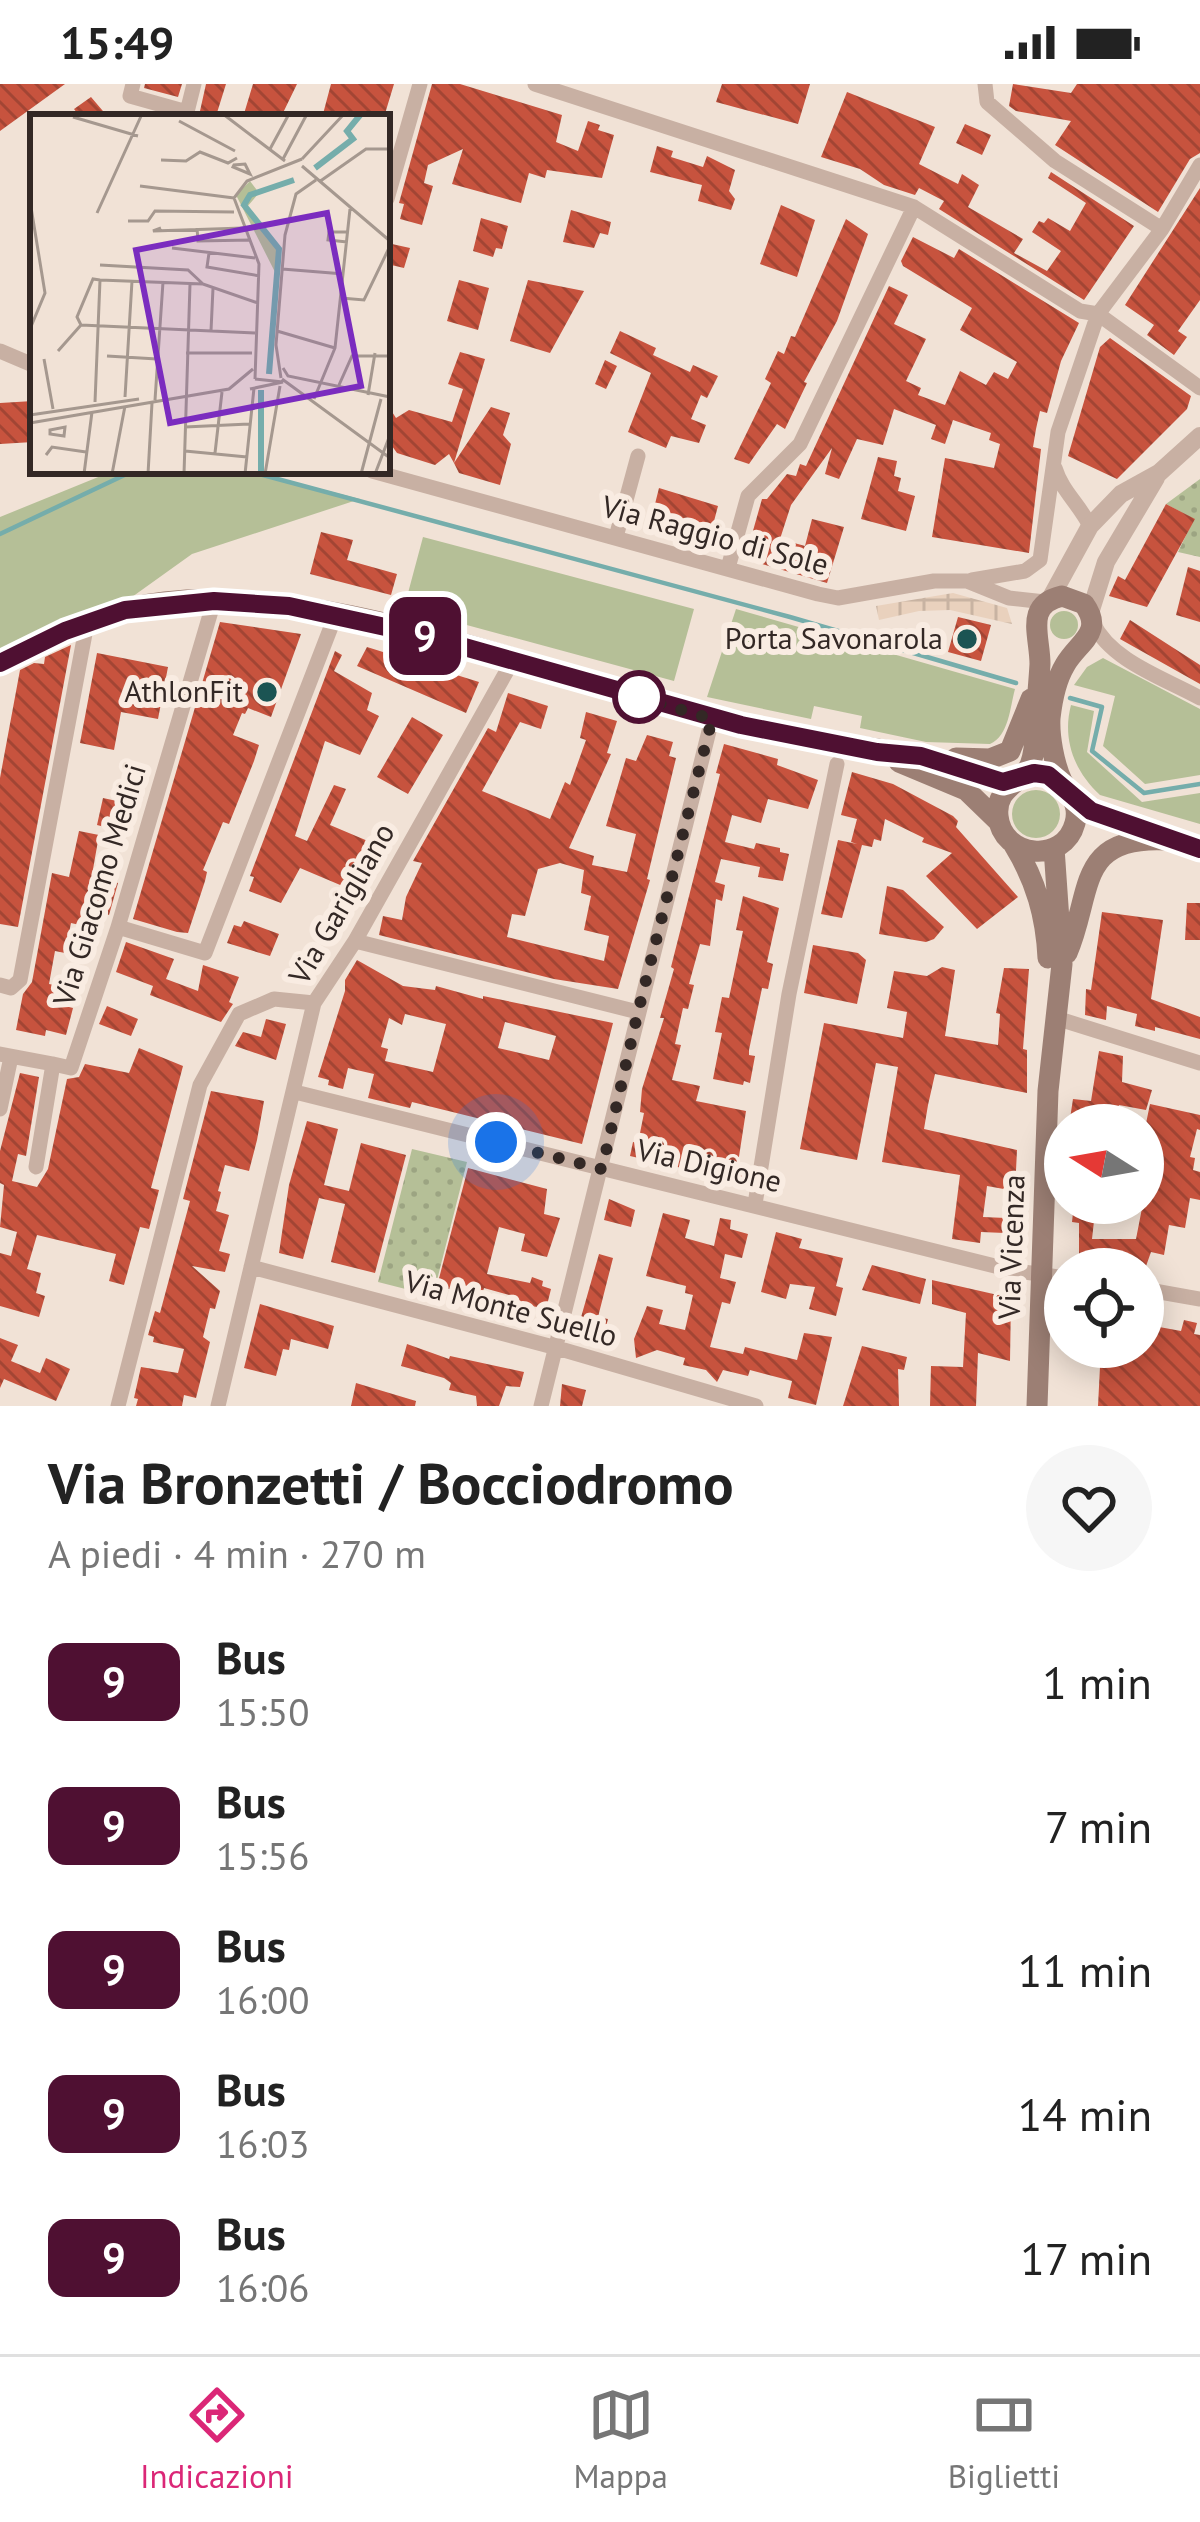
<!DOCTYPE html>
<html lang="it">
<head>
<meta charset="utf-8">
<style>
	:root { --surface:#fff; --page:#f6f6f6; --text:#222; --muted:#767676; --line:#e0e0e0; --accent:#db2777 }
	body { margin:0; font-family:"PT Sans",sans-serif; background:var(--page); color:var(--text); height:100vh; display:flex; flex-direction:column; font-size:45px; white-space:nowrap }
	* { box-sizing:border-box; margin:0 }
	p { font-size:39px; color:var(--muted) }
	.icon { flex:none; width:66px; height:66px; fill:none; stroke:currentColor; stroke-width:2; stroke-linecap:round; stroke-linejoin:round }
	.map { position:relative; height:1322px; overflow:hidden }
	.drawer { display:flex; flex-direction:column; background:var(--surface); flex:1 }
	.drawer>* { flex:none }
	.badge { padding:0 24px; border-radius:18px; font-size:42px; line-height:78px }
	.needle { width:78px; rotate:281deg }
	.fabs { position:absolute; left:1044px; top:1020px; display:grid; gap:24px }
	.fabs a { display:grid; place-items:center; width:120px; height:120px; border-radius:50%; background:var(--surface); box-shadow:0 6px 30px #0003; font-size:60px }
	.you { position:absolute; width:60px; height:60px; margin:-30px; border:9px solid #fff; border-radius:50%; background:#1a73e8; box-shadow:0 0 0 18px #1a73e833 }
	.map>.badge { position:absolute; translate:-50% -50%; box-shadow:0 0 0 6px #fff }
	.round { display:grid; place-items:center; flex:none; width:126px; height:126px; border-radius:63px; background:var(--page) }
	.overview { display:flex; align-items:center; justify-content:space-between; height:204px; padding:0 48px }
	h1 { font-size:57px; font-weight:700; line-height:90px }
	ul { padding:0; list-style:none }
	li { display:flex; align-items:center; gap:36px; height:144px; padding:0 48px }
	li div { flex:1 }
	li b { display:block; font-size:45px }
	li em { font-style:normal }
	li .badge { min-width:132px; font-weight:700; text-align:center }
	.status { display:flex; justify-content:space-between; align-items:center; height:84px; padding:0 60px; background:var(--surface); direction:ltr }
	.status svg { height:33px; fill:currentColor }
	.menu { display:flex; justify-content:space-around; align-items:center; height:168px; border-top:3px solid var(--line); background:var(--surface); font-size:33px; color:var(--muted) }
	.menu a { display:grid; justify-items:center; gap:6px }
	.menu .active { color:var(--accent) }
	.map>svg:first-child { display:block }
	.green { fill:#b5bf97 }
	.park { fill:url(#park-dots) }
	.plaza { fill:url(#plaza-grid) }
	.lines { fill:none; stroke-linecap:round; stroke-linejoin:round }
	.stream { stroke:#75adab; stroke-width:4.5 }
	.building { fill:url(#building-back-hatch); fill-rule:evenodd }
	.minor { stroke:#c8b0a3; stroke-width:15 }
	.tertiary { stroke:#c8b0a3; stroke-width:18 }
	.secondary { stroke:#9c7f74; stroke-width:21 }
	.line-casing { stroke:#fff; stroke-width:27 }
	.line { stroke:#4f1032; stroke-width:18 }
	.walk { stroke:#332825; stroke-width:12; stroke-dasharray:0 21.6 }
	.poi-dot { fill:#1b5453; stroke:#f9ece2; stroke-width:4.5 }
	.stop-dot { fill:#fff; stroke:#4f1032; stroke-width:6 }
	.labels { text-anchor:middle; stroke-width:12; stroke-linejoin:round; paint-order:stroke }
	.street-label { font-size:30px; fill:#332825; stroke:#f9ece2 }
	.poi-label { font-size:30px; fill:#332825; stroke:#f9ece2; text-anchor:end }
	.inset-river { fill:none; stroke:#75adab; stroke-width:6 }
	.inset-road { fill:none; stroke:#a5988f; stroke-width:3 }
	.view { fill:#7b2cbf; fill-opacity:0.15; stroke:#7b2cbf; stroke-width:6 }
	.inset-edge { fill:none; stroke:#332825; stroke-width:6 }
</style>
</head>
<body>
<div class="status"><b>15:49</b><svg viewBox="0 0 49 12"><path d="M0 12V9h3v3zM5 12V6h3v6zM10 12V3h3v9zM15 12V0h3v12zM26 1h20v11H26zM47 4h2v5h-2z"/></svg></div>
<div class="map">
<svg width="1200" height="1322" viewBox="0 0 1200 1322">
	<defs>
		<pattern id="park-dots" width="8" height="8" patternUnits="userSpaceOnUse" patternTransform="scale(3)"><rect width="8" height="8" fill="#b5bf97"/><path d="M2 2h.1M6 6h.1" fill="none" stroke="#9ca482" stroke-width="1.8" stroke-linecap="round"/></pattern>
		<pattern id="plaza-grid" width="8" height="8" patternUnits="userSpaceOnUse" patternTransform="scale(3)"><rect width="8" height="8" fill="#e9d1bd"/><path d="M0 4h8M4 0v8" fill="none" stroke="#c8b3a2"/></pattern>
		<pattern id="building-back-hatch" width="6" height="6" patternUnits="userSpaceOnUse" patternTransform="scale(3)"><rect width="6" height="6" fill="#c7533e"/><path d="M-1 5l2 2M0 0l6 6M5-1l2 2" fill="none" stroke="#a24534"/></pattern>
	</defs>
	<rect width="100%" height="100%" fill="#f1e2d6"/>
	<path class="green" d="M113 387H250L360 415 192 470 125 518 0 570V433Z
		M423 453 694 525 674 597 404 524Z
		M736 525 1015 605C1010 623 1009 652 990 660L926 658 860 644 862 632 814 622 811 635 707 613Z
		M1050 541a14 14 0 1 1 28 0a14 14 0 1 1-28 0Z
		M1103 574 1200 625V691L1145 700 1103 662 1115 612 1074 601 1087 583Z
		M1071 621 1094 627 1087 668 1142 718 1200 709V740L1100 711C1074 687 1062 655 1071 621Z
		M1012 730a24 24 0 1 1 48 0a24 24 0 1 1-48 0Z"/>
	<path class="park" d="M1200 395V473L1178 468 1194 435 1166 420Z
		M412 1065 467 1078 433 1212 378 1198Z"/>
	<path class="plaza" d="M953 509 1007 524 1012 540 950 526 919 527 879 536 876 522Z"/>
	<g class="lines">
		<path class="stream" d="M248 387 790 533 1016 599
			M0 450 133 387
			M1070 614 1102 623 1092 667 1144 709 1200 700"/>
	</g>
	<path class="building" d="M0 0H65L0 47Z
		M145 0H182L178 13 144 4Z
		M206 0H226L216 32 200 27Z
		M253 0H297L281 33H243Z
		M331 0H394L384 33 323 30Z
		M432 0H460L562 31 556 58 578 67 588 37 600 41 598 46 614 51 602 94 547 86 545 94 529 89 521 119 452 100 463 65 428 81 424 99 433 102 422 141 400 135 404 120 399 119Z
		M722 0H810L798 40 716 18Z
		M1013 0 1071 9 1077 0H1200V69L1190 75 1158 128 1055 61 1071 37 1016 27 1009 22Z
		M847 8 935 43 919 80 958 100 962 90 979 101 968 123 1023 155 1014 169 1047 187 1061 167 1032 148 1039 137 1044 139 1048 134 1070 147 1086 119 1048 94 1051 88 1134 142 1084 216 939 125 944 117 919 104 915 111 884 101 860 85 821 73Z
		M91 13 108 33H80L74 25Z
		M965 40 991 51 982 71 956 59Z
		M657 62 673 67 671 73 703 83 707 72 735 86 729 107 735 115 731 126 698 117 702 101 650 88Z
		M1200 104V216L1178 247 1187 253 1174 271 1147 251 1154 241 1125 221Z
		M781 121 815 136 797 193 760 180Z
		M571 126 611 138 608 151 600 149 594 164 563 158Z
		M481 134 508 142 502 165 496 164 493 173 473 167Z
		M846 135 868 150 837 237 804 298 807 299 785 345 777 340 749 380 734 375 771 299 765 295 778 267 784 270 791 252 795 253Z
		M913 153 954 174 959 165 1079 239 1061 277 1047 329 1040 327 1036 345 1033 363 1041 365 1029 469 932 453 945 374 994 384 1000 360 989 356 991 349 953 336 945 360 931 355 936 341 894 325 883 361 857 355 839 395 825 390 832 364 791 421 780 455 805 462 812 435 844 443 827 499 745 475 762 415H767L787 390 796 392 800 380 806 382 889 202 908 211 894 240 926 255 906 297 921 304 918 311 945 321 960 287 986 301 994 288 1008 295 1017 278 960 246 972 224 903 182 901 177Z
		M392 160 410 164 404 184 387 180V167Z
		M459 196 489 204 478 246 447 237Z
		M528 196 584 207 550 269 510 257Z
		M620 247 656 264 653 271 690 288 693 281 718 292 707 314 701 311 691 335 706 341 699 359 671 352 666 364 628 348 651 289 610 269Z
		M1110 254 1191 312 1187 325 1117 395 1068 372 1100 263Z
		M460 268 485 275 454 379 449 370 435 381 397 369 387 355V320L396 334 409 326 452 338 463 305 448 300Z
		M605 276 617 282 606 305 595 300Z
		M33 317V358L0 360V319Z
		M491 323 510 329 503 351 511 360 500 401 459 389 454 379Z
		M878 373 897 377 894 392 901 394 898 407 915 412 906 447 861 435Z
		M659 404 718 422 709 456 650 440Z
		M1166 420 1195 435 1147 523 1109 512 1118 492 1125 496Z
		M321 448 353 456 347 476 397 490 391 511 310 490Z
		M1188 483 1200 487V538L1176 531Z
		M958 533 991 541 981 577 948 568Z
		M1130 536 1200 581V600L1120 555Z
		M220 538 301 550 271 633 248 624 245 630 242 629 233 651 259 661 254 677 229 740 223 738 203 786 207 788 205 797 188 849 177 848 133 835Z
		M71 561 18 843 0 840V694L20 586 34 579 44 580 45 573Z
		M367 563 479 598 466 629 357 582Z
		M335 567 342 571 334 587 372 609 367 626 379 632 360 671 325 657 295 752 307 757 334 701 346 705 330 741 389 766 382 778 369 773 352 806 300 784 281 819 249 807 254 793 250 792Z
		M97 569 168 583 158 635 121 628 114 666 80 659Z
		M508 609 548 622 541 645 520 638 482 707 550 735 565 698 570 701 586 656 580 654 586 628 617 637 607 669 611 670 569 764 594 772 592 781 627 788 636 750 606 742 626 674 636 677 647 651 673 658 669 672 676 674 647 795 650 796 618 905 554 895 379 851 383 832 402 836 406 813 422 779 413 777 488 644 496 648ZM560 779 584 786 581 809 591 812 584 846 609 852 604 877 507 853 512 830 525 832 538 785Z
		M412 633 443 651 408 710 377 693Z
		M724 660 778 675 777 681 818 696 808 725 768 715 761 739 732 731 725 758 754 765 756 759 780 764V768L789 770 783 797 758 793 760 783 721 775 715 798 725 801 722 817 716 815 710 862 700 860 689 900 694 901 688 925 683 924 675 960 681 961 672 996 700 1002 696 1017 746 1027 738 1079 748 1081 745 1094 734 1091 733 1096 630 1072 633 1058 638 1059 644 1029 640 1028 642 1005 664 934H660L674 885 671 883 720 690 716 689Z
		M852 688 893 700 953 732 958 737 956 743 1018 813 977 845 926 792 952 769 922 758 924 754 885 735 881 757 874 755 872 763 862 761 842 834 821 830 838 756 857 760 851 758 857 735 841 731Z
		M103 714 126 719 120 747 97 741Z
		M79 747 99 751 92 791 118 799 109 831 97 827 93 844 71 839 65 869 55 867 49 900 64 903 62 912 71 914 69 923 73 924 66 951 46 946 45 952 16 946 23 910 32 898 52 789 69 793Z
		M887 802 903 806 944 843 934 855 926 858 879 850Z
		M743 812 779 824 767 878 773 880 768 905 762 904 761 909 749 966V971L755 972 750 999 744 997 743 1001 713 995 722 949 715 948 722 913 729 914 743 847 736 846Z
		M1187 819H1200V856H1185Z
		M1102 828 1163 836 1151 915 1200 933V955L1155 943V947L1135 942 1137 930 1107 922 1106 936 1085 931 1086 905 1091 906Z
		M244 837 279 850 270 872 227 859 234 841 241 843Z
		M126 858 174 875 166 895 198 907 203 881 239 893 229 918 233 920 221 938 150 911 153 902 116 888Z
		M813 861 858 869 866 876 857 920 804 909Z
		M357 876 403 902 435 906 436 902 483 915V912L613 939 582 1060 412 1018 410 1024 368 1014 374 990 348 984 343 1005 328 1001 329 996 318 993 345 907V896ZM405 930 446 940 433 988 385 977 388 965 381 963 389 934 402 941ZM505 938 556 952 549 976 498 964Z
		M942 883 955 886 945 952 998 961 1000 930 996 929 1004 884 1029 885 1023 965 1027 966V1009L935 990 928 1021 924 1045 1017 1066 1015 1107 987 1102 983 1133 1006 1134 1005 1149 981 1148 980 1159 952 1155 960 1091 882 1078 898 983 876 979 857 1076 800 1065 824 939 903 954 907 928 887 924 894 887 927 892Z
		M107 922 138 935 131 952 99 940Z
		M266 935 286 940 276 976 235 962 243 948 261 953Z
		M139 964 183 982 151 1104 159 1106 149 1145 140 1143 124 1201 109 1197 116 1170 37 1151 27 1185 41 1189 36 1209 45 1212 39 1233 0 1222V1169L11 1172 17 1148 0 1143 4 1101 0 1099V1067L20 989 39 993 26 1072 18 1070 12 1097 37 1103 48 1085 67 995 79 993 85 980 129 989Z
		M1099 967 1123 972 1122 998 1152 1006 1146 1026 1119 1021 1112 1041H1069L1073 1015 1091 1017Z
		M211 1007 264 1017 257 1056 249 1087 225 1081 218 1107 221 1108 216 1127 229 1131 219 1167 230 1170 225 1188 192 1182 220 1207 215 1225 210 1224 203 1253 210 1258 196 1314 184 1311 182 1322H136L138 1315 134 1314 141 1283 178 1289 184 1265 153 1258 154 1253 148 1251 155 1227 160 1229 190 1117 183 1115Z
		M1150 1020 1200 1031V1046L1197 1045 1190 1073 1195 1074 1193 1086 1200 1088V1116L1190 1114 1185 1144 1169 1141 1164 1171 1151 1168 1145 1185 1079 1183V1139L1072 1138 1074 1119H1096L1092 1155H1136L1143 1119V1054Z
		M307 1037 338 1045 324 1101 349 1107 361 1059 406 1071 375 1189 331 1178 345 1120 319 1114 303 1175 279 1169 289 1101Z
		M468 1084 547 1105 544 1130 560 1134 547 1173 521 1167 525 1150 499 1143 487 1190 530 1199 532 1193 543 1197 542 1202 551 1205 546 1225 532 1222 531 1227 525 1226 523 1231 509 1228 513 1212 484 1204 481 1213 437 1202Z
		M609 1115 635 1126 631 1143 604 1136Z
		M663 1129 690 1136 685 1154 714 1162 720 1134 731 1136 730 1145 748 1150 742 1174 725 1170 720 1194 736 1198 730 1220 722 1218 710 1263 743 1270 745 1263 797 1276 804 1249 832 1253 816 1321 788 1314 792 1297 750 1286 748 1292 723 1286 717 1298 706 1286 683 1281 685 1274 657 1266 636 1274 634 1255 647 1222 663 1226 659 1240 685 1246 693 1211 685 1209 686 1202 646 1192Z
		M776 1148 802 1155 799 1164 843 1174 836 1202 843 1204 836 1232 809 1225 815 1203 790 1200 786 1215 761 1208Z
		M599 1170 613 1174 598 1233 608 1235 602 1258 576 1251Z
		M872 1181 926 1195 920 1220 862 1206Z
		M932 1196 1011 1214 1010 1277 978 1269 976 1322H930L931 1282 963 1283 966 1229 932 1220Z
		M260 1220 334 1242 328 1265 291 1255 289 1266 283 1265 276 1292 244 1284Z
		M1184 1236 1197 1239 1194 1250 1200 1251V1322H1098L1101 1263H1143V1240L1181 1247Z
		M0 1254 18 1261 11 1277 40 1289 46 1274 70 1285 56 1317 4 1295 0 1304Z
		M407 1260 449 1275 450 1272 524 1288 520 1303 506 1302 499 1322H477L476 1312 449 1306 451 1299 444 1294 401 1282Z
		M862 1262 907 1273 904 1286 898 1285 899 1322H843Z
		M356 1299 416 1317 415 1322H351Z
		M562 1300 586 1306 582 1322H560Z"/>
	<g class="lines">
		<path class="minor" d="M133 0 130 12 187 28 194 0
			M535 0 914 123 1080 227 1098 230 1200 304
			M985 0 987 18 1055 77 1162 145
			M387 115 420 0
			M0 267 33 281
			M1055 384C1062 407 1079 420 1090 442
			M372 387 818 510 838 514 934 497H967L1009 514 1045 518
			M616 453 638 372
			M728 484 748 412 800 360 914 123
			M972 496 1025 487 1040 476 1058 348 1098 230 1162 145 1200 81
			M1093 539C1111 577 1164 594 1200 614
			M118 843 205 869 336 530
			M355 857 638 928
			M0 901 11 904 20 896 87 539
			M1059 935 1200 979
			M0 970 53 980
			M295 1008 1011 1186 1065 1194
			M0 1025 11 973
			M36 1083 53 980 71 984 118 843 214 517
			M755 1120 789 910 837 680
			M251 1183 557 1264 756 1322
			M1143 1205 1200 1215
			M118 1322 200 1001 239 930 274 915 314 919
			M218 1322 314 919 355 857 513 576
			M541 1322 712 635"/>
		<path class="tertiary" d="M1050 515 1090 442 1121 410 1159 389 1200 352
			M1090 529 1106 478 1156 394"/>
		<path class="secondary" d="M1062 512 1084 520C1105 549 1078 558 1065 581 1056 596 1052 616 1050 634 1049 652 1054 680 1062 697 1070 711 1080 721 1075 739 1064 781 1002 774 998 732 995 703 1021 701 1030 681 1036 667 1035 649 1036 635 1037 617 1039 598 1040 580 1040 551 1024 521 1062 512Z
			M0 579C40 558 82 537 126 525 289 483 550 591 712 635 779 653 849 660 918 671 951 677 981 700 1014 696
			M956 674 990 675 1010 667 1031 615
			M899 678 966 706 998 737
			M1074 715 1125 742 1200 764
			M1014 761C1036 797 1046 832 1048 874
			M1067 869C1093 809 1075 751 1167 756
			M1037 1322 1048 1007 1062 880 1054 764"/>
	</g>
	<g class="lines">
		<defs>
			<path id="line" d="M0 579 65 547 125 526 214 517 289 522 422 551 741 641 877 668 921 672 1003 698 1034 689 1048 691 1091 727 1200 765"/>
		</defs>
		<use href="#line" class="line-casing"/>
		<use href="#line" class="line"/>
		<path class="walk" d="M496 1058 602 1085 638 928 712 635 639 613"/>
	</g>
	<g class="poi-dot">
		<circle cx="967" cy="555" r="12"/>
		<circle cx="267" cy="608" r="12"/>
	</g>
	<circle class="stop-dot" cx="639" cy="613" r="24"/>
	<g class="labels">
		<g class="street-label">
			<text transform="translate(715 452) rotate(15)" y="10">Via Raggio di Sole</text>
			<text transform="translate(100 801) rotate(-73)" y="10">Via Giacomo Medici</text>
			<text transform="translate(342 820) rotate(-60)" y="10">Via Garigliano</text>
			<text transform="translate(709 1082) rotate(13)" y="10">Via Digione</text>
			<text transform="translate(1012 1163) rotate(-88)" y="10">Via Vicenza</text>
			<text transform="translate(511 1225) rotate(15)" y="10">Via Monte Suello</text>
		</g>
		<g class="poi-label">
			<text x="943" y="565">Porta Savonarola</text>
			<text x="243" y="618">AthlonFit</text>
		</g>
	</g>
	<g transform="translate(30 30)">
		<rect width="360" height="360" fill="#f1e2d6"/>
		<path d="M220 67 229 79 217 93 249 133 247 162 206 81Z" fill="#b5bf97"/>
		<path class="inset-river" d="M285 54 323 25 317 17 331 0M239 260 249 135 214 91 220 81 264 66M231 276V360"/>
		<path class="inset-road" d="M193 0 255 47M43 3 108 22M149 7 205 37M240 35 259 0M253 45 277 0M272 45 314 0M131 46 156 47 170 38 198 49 207 44M215 50 220 60 203 53 204 51ZM272 52 360 127M289 68 336 35H360M110 72 204 84M0 87 15 179 0 215M67 99 112 0M98 107H118L125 97 204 98M131 114 123 117 213 114M167 114 168 127 221 126M317 128 298 126 299 118H318M142 134 225 144M179 139 177 153 230 162M70 151 158 156 173 170M252 155 314 160M70 166 173 170 228 189M311 184 334 186 360 132M51 211 225 219M181 217 183 174M247 217 305 234M28 237 51 211 47 203 63 165 70 166M156 239H222M77 242 127 245M14 245 23 295M253 254 258 262 360 283M251 264 246 231 255 121 266 80 286 66M225 265 229 150 204 84 217 67 272 45M252 265 360 344M309 271 322 242H360M220 275 253 268 225 265M338 281 345 239M95 283 102 167M284 285 305 234 320 95M125 286 133 168M65 288 70 166M0 301 109 285M0 309 199 275 223 255M35 313 34 322 20 320V316ZM155 313 219 310M155 337 217 343M185 339 192 278M16 341 22 333 56 338M54 360 62 298M82 360 95 292M118 360 122 289M154 360 160 170M215 360 224 274M235 360 250 272M331 360 351 285M345 360 360 321"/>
		<path class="view" d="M297 99 331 272 140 309 106 136Z"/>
		<rect width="360" height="360" class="inset-edge"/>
	</g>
</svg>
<div class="fabs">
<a><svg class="needle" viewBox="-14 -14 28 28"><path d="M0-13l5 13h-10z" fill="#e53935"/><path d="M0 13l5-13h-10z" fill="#767676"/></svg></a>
<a><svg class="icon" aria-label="locate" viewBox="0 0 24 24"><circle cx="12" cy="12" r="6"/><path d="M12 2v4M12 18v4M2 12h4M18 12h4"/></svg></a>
</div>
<div class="you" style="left:496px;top:1058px"></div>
<b class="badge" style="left:425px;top:552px;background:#4f1032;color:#fff">9</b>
</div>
<section class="drawer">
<div class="overview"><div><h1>Via Bronzetti / Bocciodromo</h1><p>A piedi · 4 min · 270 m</p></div><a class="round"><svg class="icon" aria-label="heart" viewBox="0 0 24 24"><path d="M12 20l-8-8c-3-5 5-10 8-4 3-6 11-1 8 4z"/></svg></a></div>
<ul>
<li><span class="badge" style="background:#4f1032;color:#fff">9</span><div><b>Bus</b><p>15:50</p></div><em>1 min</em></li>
<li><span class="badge" style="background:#4f1032;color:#fff">9</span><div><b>Bus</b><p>15:56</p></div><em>7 min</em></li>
<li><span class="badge" style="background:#4f1032;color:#fff">9</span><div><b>Bus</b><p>16:00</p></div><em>11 min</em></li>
<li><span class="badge" style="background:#4f1032;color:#fff">9</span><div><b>Bus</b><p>16:03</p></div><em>14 min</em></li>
<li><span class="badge" style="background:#4f1032;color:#fff">9</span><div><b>Bus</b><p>16:06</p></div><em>17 min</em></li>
</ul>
</section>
<nav class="menu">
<a class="active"><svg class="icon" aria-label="directions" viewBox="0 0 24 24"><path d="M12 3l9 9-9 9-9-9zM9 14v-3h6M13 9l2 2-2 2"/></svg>Indicazioni</a>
<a><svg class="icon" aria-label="map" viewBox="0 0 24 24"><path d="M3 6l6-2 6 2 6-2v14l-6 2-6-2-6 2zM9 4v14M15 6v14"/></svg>Mappa</a>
<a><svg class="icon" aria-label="tickets" viewBox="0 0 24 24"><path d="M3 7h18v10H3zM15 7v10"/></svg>Biglietti</a>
</nav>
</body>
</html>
